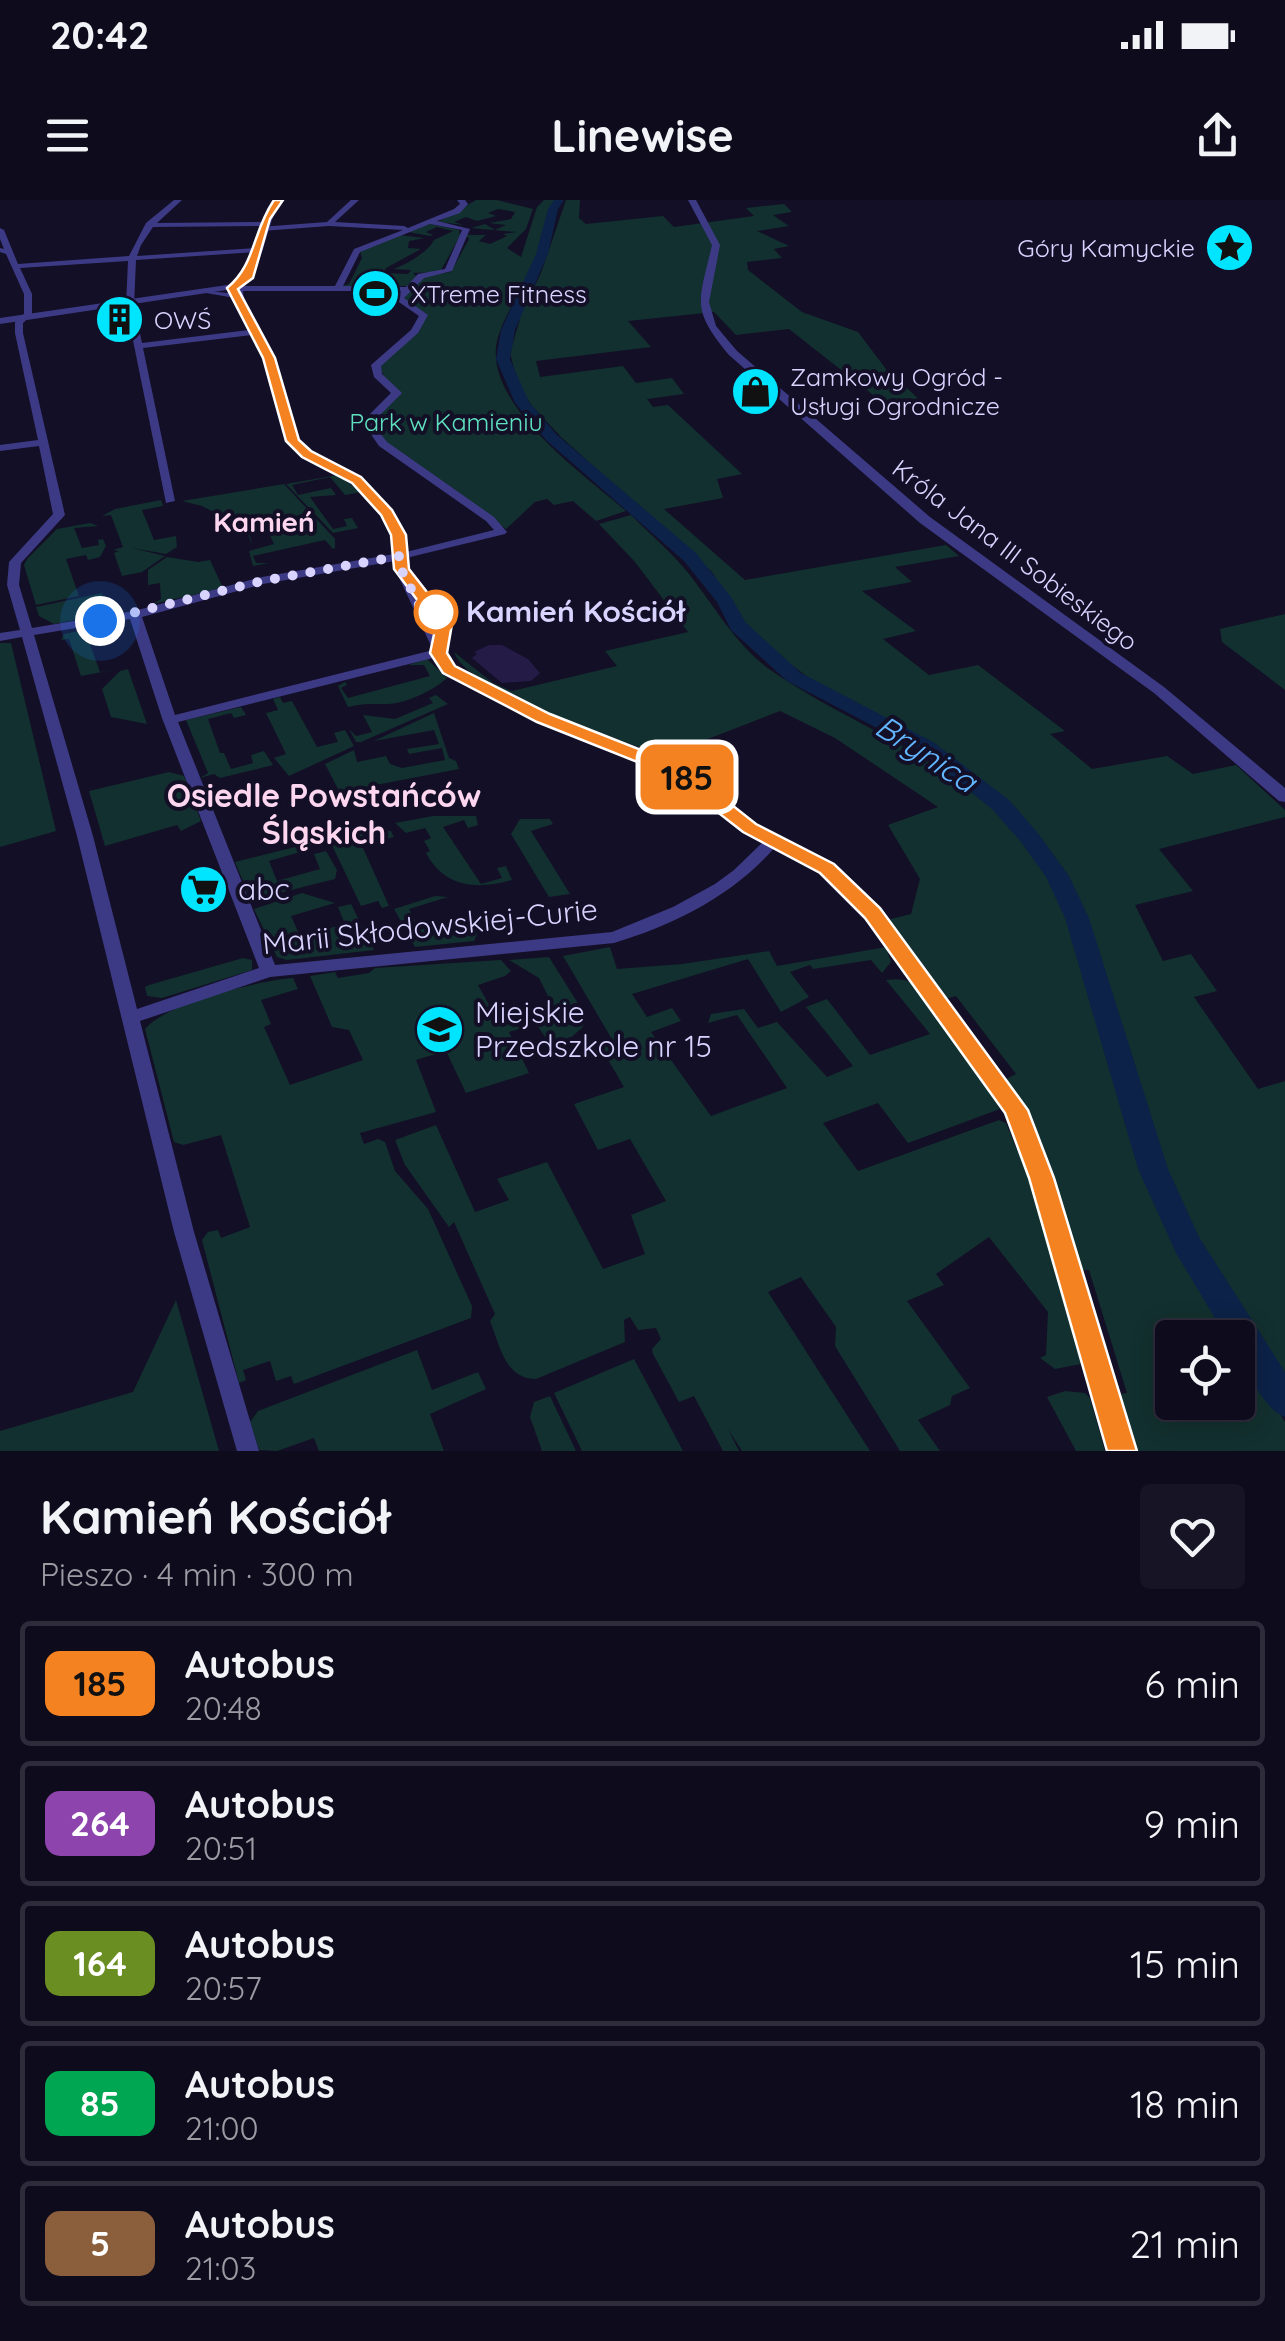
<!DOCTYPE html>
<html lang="pl">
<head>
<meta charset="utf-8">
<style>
	:root { --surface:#0e0b1c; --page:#171425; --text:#f1f3f6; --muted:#9b9ba3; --line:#2e2b3b }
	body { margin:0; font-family:Quicksand,sans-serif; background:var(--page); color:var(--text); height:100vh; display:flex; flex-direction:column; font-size:38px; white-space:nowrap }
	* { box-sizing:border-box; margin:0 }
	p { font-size:32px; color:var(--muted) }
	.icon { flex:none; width:55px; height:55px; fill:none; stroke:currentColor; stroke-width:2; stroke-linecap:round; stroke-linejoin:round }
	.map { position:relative; height:1251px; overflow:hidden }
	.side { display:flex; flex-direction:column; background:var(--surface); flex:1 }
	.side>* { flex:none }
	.badge { padding:0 20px; border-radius:15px; font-size:35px; line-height:65px }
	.tools { position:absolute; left:1155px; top:1120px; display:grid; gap:20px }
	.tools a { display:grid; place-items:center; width:100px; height:100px; border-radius:10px; background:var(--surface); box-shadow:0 5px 25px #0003,0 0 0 2px var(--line); font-size:50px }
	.you { position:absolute; width:50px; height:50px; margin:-25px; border:8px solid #fff; border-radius:50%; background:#1a73e8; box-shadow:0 0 0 15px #1a73e833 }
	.map>.badge { position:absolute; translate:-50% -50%; box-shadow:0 0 0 5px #fff }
	.round { display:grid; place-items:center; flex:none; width:105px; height:105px; border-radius:10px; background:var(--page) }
	.overview { display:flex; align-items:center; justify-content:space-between; height:170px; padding:0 40px }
	h1 { font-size:48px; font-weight:700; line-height:75px }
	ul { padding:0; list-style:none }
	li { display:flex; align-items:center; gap:30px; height:125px; margin:0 20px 15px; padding:0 20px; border:5px solid var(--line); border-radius:10px }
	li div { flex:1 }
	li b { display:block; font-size:38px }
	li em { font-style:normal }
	li .badge { min-width:110px; font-weight:700; text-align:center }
	.status { display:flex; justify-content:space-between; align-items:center; height:70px; padding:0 50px; background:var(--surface); direction:ltr }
	.status svg { height:28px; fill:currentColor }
	header { display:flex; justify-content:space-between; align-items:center; height:130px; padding:0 40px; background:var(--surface); font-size:45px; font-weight:700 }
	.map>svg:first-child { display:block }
	.green { fill:#12302f }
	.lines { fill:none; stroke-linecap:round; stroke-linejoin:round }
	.river { fill:#0c2248; fill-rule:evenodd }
	.building { fill:#241b47 }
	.minor { fill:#3d3a85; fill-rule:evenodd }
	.tertiary { fill:#3d3a85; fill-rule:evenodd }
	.line { fill:#f58220; stroke:#fff; stroke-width:2.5 }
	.walk { stroke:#d9d4ff; stroke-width:10; stroke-dasharray:0 18 }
	.stop-dot { fill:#fff; stroke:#f58220; stroke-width:5 }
	.labels { text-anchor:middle; stroke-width:8; stroke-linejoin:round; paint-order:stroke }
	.far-poi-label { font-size:25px; fill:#d9d4ff; stroke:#130f26; text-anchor:start }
	.far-park-label { font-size:25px; fill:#5fe0c0; stroke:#130f26 }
	.far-street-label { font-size:25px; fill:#d9d4ff; stroke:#130f26 }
	.far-neighbourhood-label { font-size:28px; font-weight:bold; fill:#ffd6f0; stroke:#130f26 }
	.stop-label { font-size:30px; font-weight:bold; fill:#d9d4ff; stroke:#130f26; text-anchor:start }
	.poi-label { font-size:30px; fill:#d9d4ff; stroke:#130f26; text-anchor:start }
	.street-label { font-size:30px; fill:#d9d4ff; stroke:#130f26 }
	.water-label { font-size:32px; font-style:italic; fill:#62b6ff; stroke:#130f26 }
	.neighbourhood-label { font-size:32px; font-weight:bold; fill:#ffd6f0; stroke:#130f26 }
</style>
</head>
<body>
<div class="status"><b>20:42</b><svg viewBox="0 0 49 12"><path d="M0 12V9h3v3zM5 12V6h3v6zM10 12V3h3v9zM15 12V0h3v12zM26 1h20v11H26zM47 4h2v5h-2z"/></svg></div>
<header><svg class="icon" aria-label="menu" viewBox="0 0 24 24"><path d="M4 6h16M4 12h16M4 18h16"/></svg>Linewise<svg class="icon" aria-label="share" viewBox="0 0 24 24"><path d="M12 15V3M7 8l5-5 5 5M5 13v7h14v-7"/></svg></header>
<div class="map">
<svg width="1285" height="1251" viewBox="0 0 1285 1251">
	<rect width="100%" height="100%" fill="#130f26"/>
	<path class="green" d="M476 0H497L533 9 526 29 507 48 521 57 537 7 544 0H555C545 19 543 40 536 59 526 86 506 110 498 137 479 202 584 274 626 311L596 321 573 301 554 305 547 299 535 302 506 329 378 236V213L398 196 378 167 416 132 426 114 402 100 424 76 451 72 469 39 466 35H486L479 41 490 44 507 36 503 34 517 32 471 28 485 24 495 30 506 25 489 23 511 19 515 12 498 9 488 13 496 16 477 21 466 17 454 22 464 25 438 22Z
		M566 0H580L579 18 586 24 663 16 674 27 754 16 746 8 784 4 792 12 773 15 789 26 757 31 789 46 774 49 782 58 747 62 748 70 802 112 858 132 886 169 921 201 887 206 789 129 736 135 714 112 628 121 651 147 536 161 540 177 623 166 636 183 672 178 684 194 647 199 653 207 668 205 742 274 717 279 723 298 664 309 745 380 946 345 959 356 895 367 912 382 862 391 916 431 883 439 929 475 978 465 1065 531 1050 534 1092 569 1167 556 1193 574 1236 565 1285 610V617L1159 649 1193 691 1135 705 1163 761 1191 754 1217 791 1194 797 1258 889 1285 881V1181L1177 1014 1088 721 1045 644 985 584 934 543 809 478 763 443 738 416 712 372 561 237 532 206 518 184 510 153 522 112 541 73Z
		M430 24 459 30 460 36 440 72 413 73 417 77 407 86H342L349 84 362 58 360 51 399 35 425 38 409 41 408 48 421 49 386 68 384 73 408 74 411 70 393 69C406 65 428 52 434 40L453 31 437 27 426 32 433 35 430 36 408 32Z
		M338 275 361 292 345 295 330 277 292 285 298 295 331 288 336 295 310 297 333 329 347 326 344 319 352 318 358 328 333 333 286 284Z
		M284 284 335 339V348L333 349 325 340 253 356 256 363H269L253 366 249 351 274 344 266 327 248 330 253 346 245 328 202 306 182 301Z
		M161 300 163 306 142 310 154 340 176 336 177 347 166 354 132 348 165 356 142 372 122 376 114 353 119 351 113 350 123 347 111 315 102 316 115 309Z
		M631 315C650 334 672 353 689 374 716 408 736 446 772 471 871 539 974 561 1044 670 1092 747 1100 844 1129 929 1155 1004 1194 1069 1235 1137L1172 1138V1202H1238V1142L1285 1222V1251H1131L1115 1195 1127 1193 1089 1070H1077L1037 939 1006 879 1016 874 956 796 946 799 887 720 911 714 920 679 888 625 938 607 835 538 780 511 664 556C621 540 468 493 454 452L493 483 512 491 617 466 605 451 688 432 635 362 599 324Z
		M90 323 98 326 74 328 82 348 99 345 98 340 103 339 106 346 100 357 88 360 86 355 66 359 79 396 36 405 24 365 27 359 57 329Z
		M167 357 198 362 210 360 223 388 153 404 161 399 160 383 148 385V370Z
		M102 393 108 409 116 408V412L54 424 39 416 36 407Z
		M1285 414V490L1222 442 1220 429Z
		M111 424 114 433 106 435 103 429 86 433 100 472 118 469 81 476 69 439 61 440 64 434Z
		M0 443H11L56 631 0 647Z
		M427 459 447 478C436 489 405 504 388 504 373 504 363 503 348 507L338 486 345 482 347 485 341 488 348 498 430 476 424 465H408Z
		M128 469 147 524 111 517 102 489 120 471Z
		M436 495 448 504 361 542H356L349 529 356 536 372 532 363 515 395 519 433 503 429 498Z
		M280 497 283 503 292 501 317 547 338 542 334 533 345 530 354 546 289 576 274 558 286 554 266 513 278 510 273 499Z
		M241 507 246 515 234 518 231 513 208 519 220 553H224L231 569 253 563 251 555 264 551 273 565 220 578 214 574 200 578 208 573 186 520Z
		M434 513 449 558 456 561 459 569 329 594 338 589 325 564 354 550 357 562 386 556 390 564 402 568 445 560 442 548 409 554 407 549 439 544 434 530 374 541Z
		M169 572 184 576 201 621 181 631 177 625 105 646 89 591Z
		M433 616H476L478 625 468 628 464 620 443 627 481 684 502 678 497 668 506 666 512 680C477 690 445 688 426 653L430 651 424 641 431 638 425 628 406 633 395 623Z
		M520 619H550L553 624 531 631 570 694 549 697 511 634Z
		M365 630 391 631 394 637 386 639 382 632 359 639 389 706 382 708 378 701 361 706 329 639Z
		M311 643V649L269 661 277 681 320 669 314 654 326 651 337 670 335 679 251 700 235 662Z
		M302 693 335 703 291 716 300 736 345 724 338 707 351 704 374 750 287 760 277 757 254 709Z
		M435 696 448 697 409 709 420 730 469 716 477 734 474 741 415 747 394 709Z
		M610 747 617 769 682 764 769 751 777 766 886 747 891 762 882 773 871 760 813 769 810 765 790 772 809 797 781 812 748 759 632 794 647 817 672 808 681 821 651 832 711 916 787 888 737 815 708 823 711 814 744 809 758 828 777 822 827 877 853 866 806 807 827 799 870 855 930 834 886 780C917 775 926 794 943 816L937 819 946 830 952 829 970 852 1000 909 908 943 878 903 823 923 858 971 999 920 1006 923 1029 979 1081 1164 1055 1169 1040 1158 1046 1155 1048 1112 989 1037 936 1074 944 1085 907 1101 970 1188 952 1196 950 1205 918 1220 940 1251H900L835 1146 836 1127 801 1077 768 1092 870 1251H742L728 1229 739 1251H723L694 1196 679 1202 653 1154 652 1149 661 1139 656 1128 638 1130 630 1117 624 1120 625 1142 536 1179C505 1179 500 1146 490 1121L495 1114 454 1022 449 1027 405 965 395 940 436 925 475 1012 509 1000 497 979 547 962 603 1069 645 1054 631 1015 666 1001 630 939 598 950 574 904 624 887 600 846 613 841 563 756Z
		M549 757 584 813 587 819 582 828 555 851 536 824 509 832 529 873 466 893 446 851 416 860 436 912 360 933 364 944 378 939 385 942 395 971 428 1009 472 1106 471 1118 294 1184 291 1176 276 1181 270 1161 243 1170 246 1180 239 1183 202 1040 208 1032 218 1030 221 1038 250 1027 221 935 183 945 174 942 145 829C164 804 261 780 293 778L298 789 261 800 271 824 264 827 290 885 363 860 349 830 332 827 310 776 335 772 338 778 369 773 375 768 501 760 511 771 505 776 478 785 498 821 552 804 539 778 509 760Z
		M243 758 252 760V770L162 798 147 796 145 787 149 785Z
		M176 1100 219 1251H0V1231L133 1192Z
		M417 1150 432 1190 478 1172 486 1189 430 1214 444 1251H319L314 1238 277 1251 259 1250 250 1222 258 1211Z
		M634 1159 683 1251H582L554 1193Z
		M1065 1191 1085 1193 1090 1198 1105 1251H1076L1047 1197Z
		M550 1196 576 1251H542L530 1217 534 1202Z"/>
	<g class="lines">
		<path class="river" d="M554 0H564L558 9 548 54 515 130 510 159 529 202 556 234 696 353 731 397 746 423 801 473 933 542 1009 600 1037 632 1069 676 1089 718 1168 969 1199 1037 1285 1172V1217C1263 1209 1238 1160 1238 1138H1227L1176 1053 1138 969 1065 718 1046 677 1021 642 993 610 919 550 787 481 731 430 717 402 684 361 546 240 515 203 496 159 501 130 536 54 548 9Z"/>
	</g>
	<path class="building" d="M489 445H502L528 459 540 473 531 481 502 483 472 458 477 454 474 452Z"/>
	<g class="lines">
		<path class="minor" d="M174 0H182L157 23 264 22 268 24 264 26 153 27 141 45 137 56 257 48 261 50 257 52 136 60 134 106 142 143 249 130 236 106 235 98 206 93 207 91 228 93V88L232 86H335L354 49 403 30 329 26 262 31 259 27 327 22 351 0H359L335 22 404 26 408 28 454 9 460 4 457 0H465L468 4 460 13 437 21 470 29 452 71 424 78 404 98 428 115 418 133 381 166 382 174 402 193 379 216 380 233 387 242 494 317 507 332 505 334 406 358 407 369 454 468 548 515 682 568 754 625 819 657 849 677 922 763 1025 910 1051 979 1133 1251H1111L1031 979 1007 912 910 771 837 685 809 663 775 647C734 695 674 725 614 743L270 777 140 821 194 1032 259 1251H237L174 1032 77 636 22 437 0 441V433L20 430 7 385 9 362 53 314 39 246 0 251V245L38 240 15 133V122L24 114V94L6 54 0 52V48L4 49 0 39V28L4 30 18 64 129 56 146 23ZM430 24 462 30 445 69 418 74 406 87 343 86 360 52ZM128 61 126 106 166 303 175 301 143 148 252 135 264 158 286 238 303 256 352 282 382 314 393 335 394 354 262 377 134 411 32 428 19 385 21 363 65 315 23 133V123L32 115V94L20 68ZM243 91H401L395 98 396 100 419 116 411 130 371 165 374 177 391 193 369 215 370 233 379 246 486 321 494 330 406 352C404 324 381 292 357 277 338 264 314 259 299 240 286 225 282 180 274 160 264 135 245 119 243 91ZM395 361V369L433 450 175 515 142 417 263 384ZM130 419 162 518 259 768 137 809 93 636 34 435ZM437 457 444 473 538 521 672 574 744 631 764 641 734 670 715 684 673 707 612 732 275 765 178 522Z"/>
		<path class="tertiary" d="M274 0H282C263 28 267 65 240 88L0 124V118L234 84C259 63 256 26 274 0Z
			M688 0H696L720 45 709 102 716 126 737 151 930 317 1164 487 1285 588V602L1279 601 1154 493 920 323 729 155C690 108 699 102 712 45Z"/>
	</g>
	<path class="line" d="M274 0H283L270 19 253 78 238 89 275 158 299 240 311 251 361 277 392 310 406 335 409 369 452 424 447 453 455 466 550 514 684 567 756 624 834 664 880 708 1028 910 1054 978 1137 1251H1107L1029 978 1005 913 865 718 820 673 743 632 670 575 537 522 443 473 430 453 436 425 394 369 391 335 381 315 352 283 302 257 286 241 263 158 227 88C256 64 252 32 274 0Z"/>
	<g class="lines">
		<path class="walk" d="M100 421 262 381 400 356 401 369 426 419 436 412"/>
	</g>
	<defs>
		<symbol id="sight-disc" viewBox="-11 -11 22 22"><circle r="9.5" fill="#00e5ff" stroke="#130f26"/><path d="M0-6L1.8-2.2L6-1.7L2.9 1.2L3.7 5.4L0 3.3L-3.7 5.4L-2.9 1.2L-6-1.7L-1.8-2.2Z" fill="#111"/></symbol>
		<symbol id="stadium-disc" viewBox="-11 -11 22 22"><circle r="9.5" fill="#00e5ff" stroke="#130f26"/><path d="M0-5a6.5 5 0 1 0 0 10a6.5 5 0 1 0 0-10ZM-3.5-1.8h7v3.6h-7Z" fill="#111"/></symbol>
		<symbol id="building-disc" viewBox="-11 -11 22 22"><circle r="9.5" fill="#00e5ff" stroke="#130f26"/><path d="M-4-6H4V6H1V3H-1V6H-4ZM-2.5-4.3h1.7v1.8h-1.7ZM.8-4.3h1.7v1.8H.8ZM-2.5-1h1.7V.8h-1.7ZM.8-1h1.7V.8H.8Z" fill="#111"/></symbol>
		<symbol id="shop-disc" viewBox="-11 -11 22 22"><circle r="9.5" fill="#00e5ff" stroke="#130f26"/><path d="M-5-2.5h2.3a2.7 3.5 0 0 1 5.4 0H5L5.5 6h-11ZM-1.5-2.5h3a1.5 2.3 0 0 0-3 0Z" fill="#111"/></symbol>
		<symbol id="supermarket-disc" viewBox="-11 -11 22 22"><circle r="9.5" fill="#00e5ff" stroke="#130f26"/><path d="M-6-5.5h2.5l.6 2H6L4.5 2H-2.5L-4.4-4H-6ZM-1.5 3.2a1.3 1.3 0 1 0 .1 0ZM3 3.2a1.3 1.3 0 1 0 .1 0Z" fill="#111"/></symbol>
		<symbol id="school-disc" viewBox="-11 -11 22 22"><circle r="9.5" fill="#00e5ff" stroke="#130f26"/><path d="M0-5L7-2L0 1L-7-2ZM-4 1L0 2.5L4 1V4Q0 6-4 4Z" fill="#111"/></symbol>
	</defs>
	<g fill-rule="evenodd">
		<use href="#sight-disc" x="1202" y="20" width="55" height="55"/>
		<use href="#stadium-disc" x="348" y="66" width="55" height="55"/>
		<use href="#building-disc" x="92" y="92" width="55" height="55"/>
		<use href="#shop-disc" x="728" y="164" width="55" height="55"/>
		<use href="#supermarket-disc" x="176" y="662" width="55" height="55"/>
		<use href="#school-disc" x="412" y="802" width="55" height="55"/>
	</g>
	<circle class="stop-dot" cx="436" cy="412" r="20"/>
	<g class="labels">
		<g class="far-poi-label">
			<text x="1195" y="57" text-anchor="end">Góry Kamyckie</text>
			<text x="411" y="103">XTreme Fitness</text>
			<text x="154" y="129">OWŚ</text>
			<text x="790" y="186">Zamkowy Ogród -<tspan x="790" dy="29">Usługi Ogrodnicze</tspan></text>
		</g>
		<g class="far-park-label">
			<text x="446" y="231">Park w Kamieniu</text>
		</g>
		<g class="far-street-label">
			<text transform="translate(1015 355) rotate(37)" y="9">Króla Jana III Sobieskiego</text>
		</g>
		<g class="far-neighbourhood-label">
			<text x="264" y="332">Kamień</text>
		</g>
		<g class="stop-label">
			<text x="466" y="422">Kamień Kościół</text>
		</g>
		<g class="poi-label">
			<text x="238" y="700">abc</text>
			<text x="475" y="823">Miejskie<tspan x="475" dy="34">Przedszkole nr 15</tspan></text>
		</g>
		<g class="street-label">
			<text transform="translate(430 727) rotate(-6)" y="10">Marii Skłodowskiej-Curie</text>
		</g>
		<g class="water-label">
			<text transform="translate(926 554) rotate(33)" y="11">Brynica</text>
		</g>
		<g class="neighbourhood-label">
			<text x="324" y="607">Osiedle Powstańców<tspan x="324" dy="37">Śląskich</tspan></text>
		</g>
	</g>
</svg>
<div class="tools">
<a><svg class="icon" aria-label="locate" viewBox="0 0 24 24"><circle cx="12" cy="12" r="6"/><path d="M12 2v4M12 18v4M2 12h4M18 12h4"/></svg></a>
</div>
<div class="you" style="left:100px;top:421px"></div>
<b class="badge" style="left:687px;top:577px;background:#f58220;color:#111">185</b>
</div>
<section class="side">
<div class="overview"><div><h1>Kamień Kościół</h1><p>Pieszo · 4 min · 300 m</p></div><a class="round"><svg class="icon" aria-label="heart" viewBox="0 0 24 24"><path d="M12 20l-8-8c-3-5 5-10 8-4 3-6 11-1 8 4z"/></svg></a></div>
<ul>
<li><span class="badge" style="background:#f58220;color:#111">185</span><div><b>Autobus</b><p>20:48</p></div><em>6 min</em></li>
<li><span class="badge" style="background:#8e44ad;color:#fff">264</span><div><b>Autobus</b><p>20:51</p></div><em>9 min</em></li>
<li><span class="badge" style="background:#6b8e23;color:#fff">164</span><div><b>Autobus</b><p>20:57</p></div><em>15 min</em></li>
<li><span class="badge" style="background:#00a651;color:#fff">85</span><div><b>Autobus</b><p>21:00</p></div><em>18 min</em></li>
<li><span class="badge" style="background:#8b5e3c;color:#fff">5</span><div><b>Autobus</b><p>21:03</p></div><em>21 min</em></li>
</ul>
</section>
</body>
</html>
